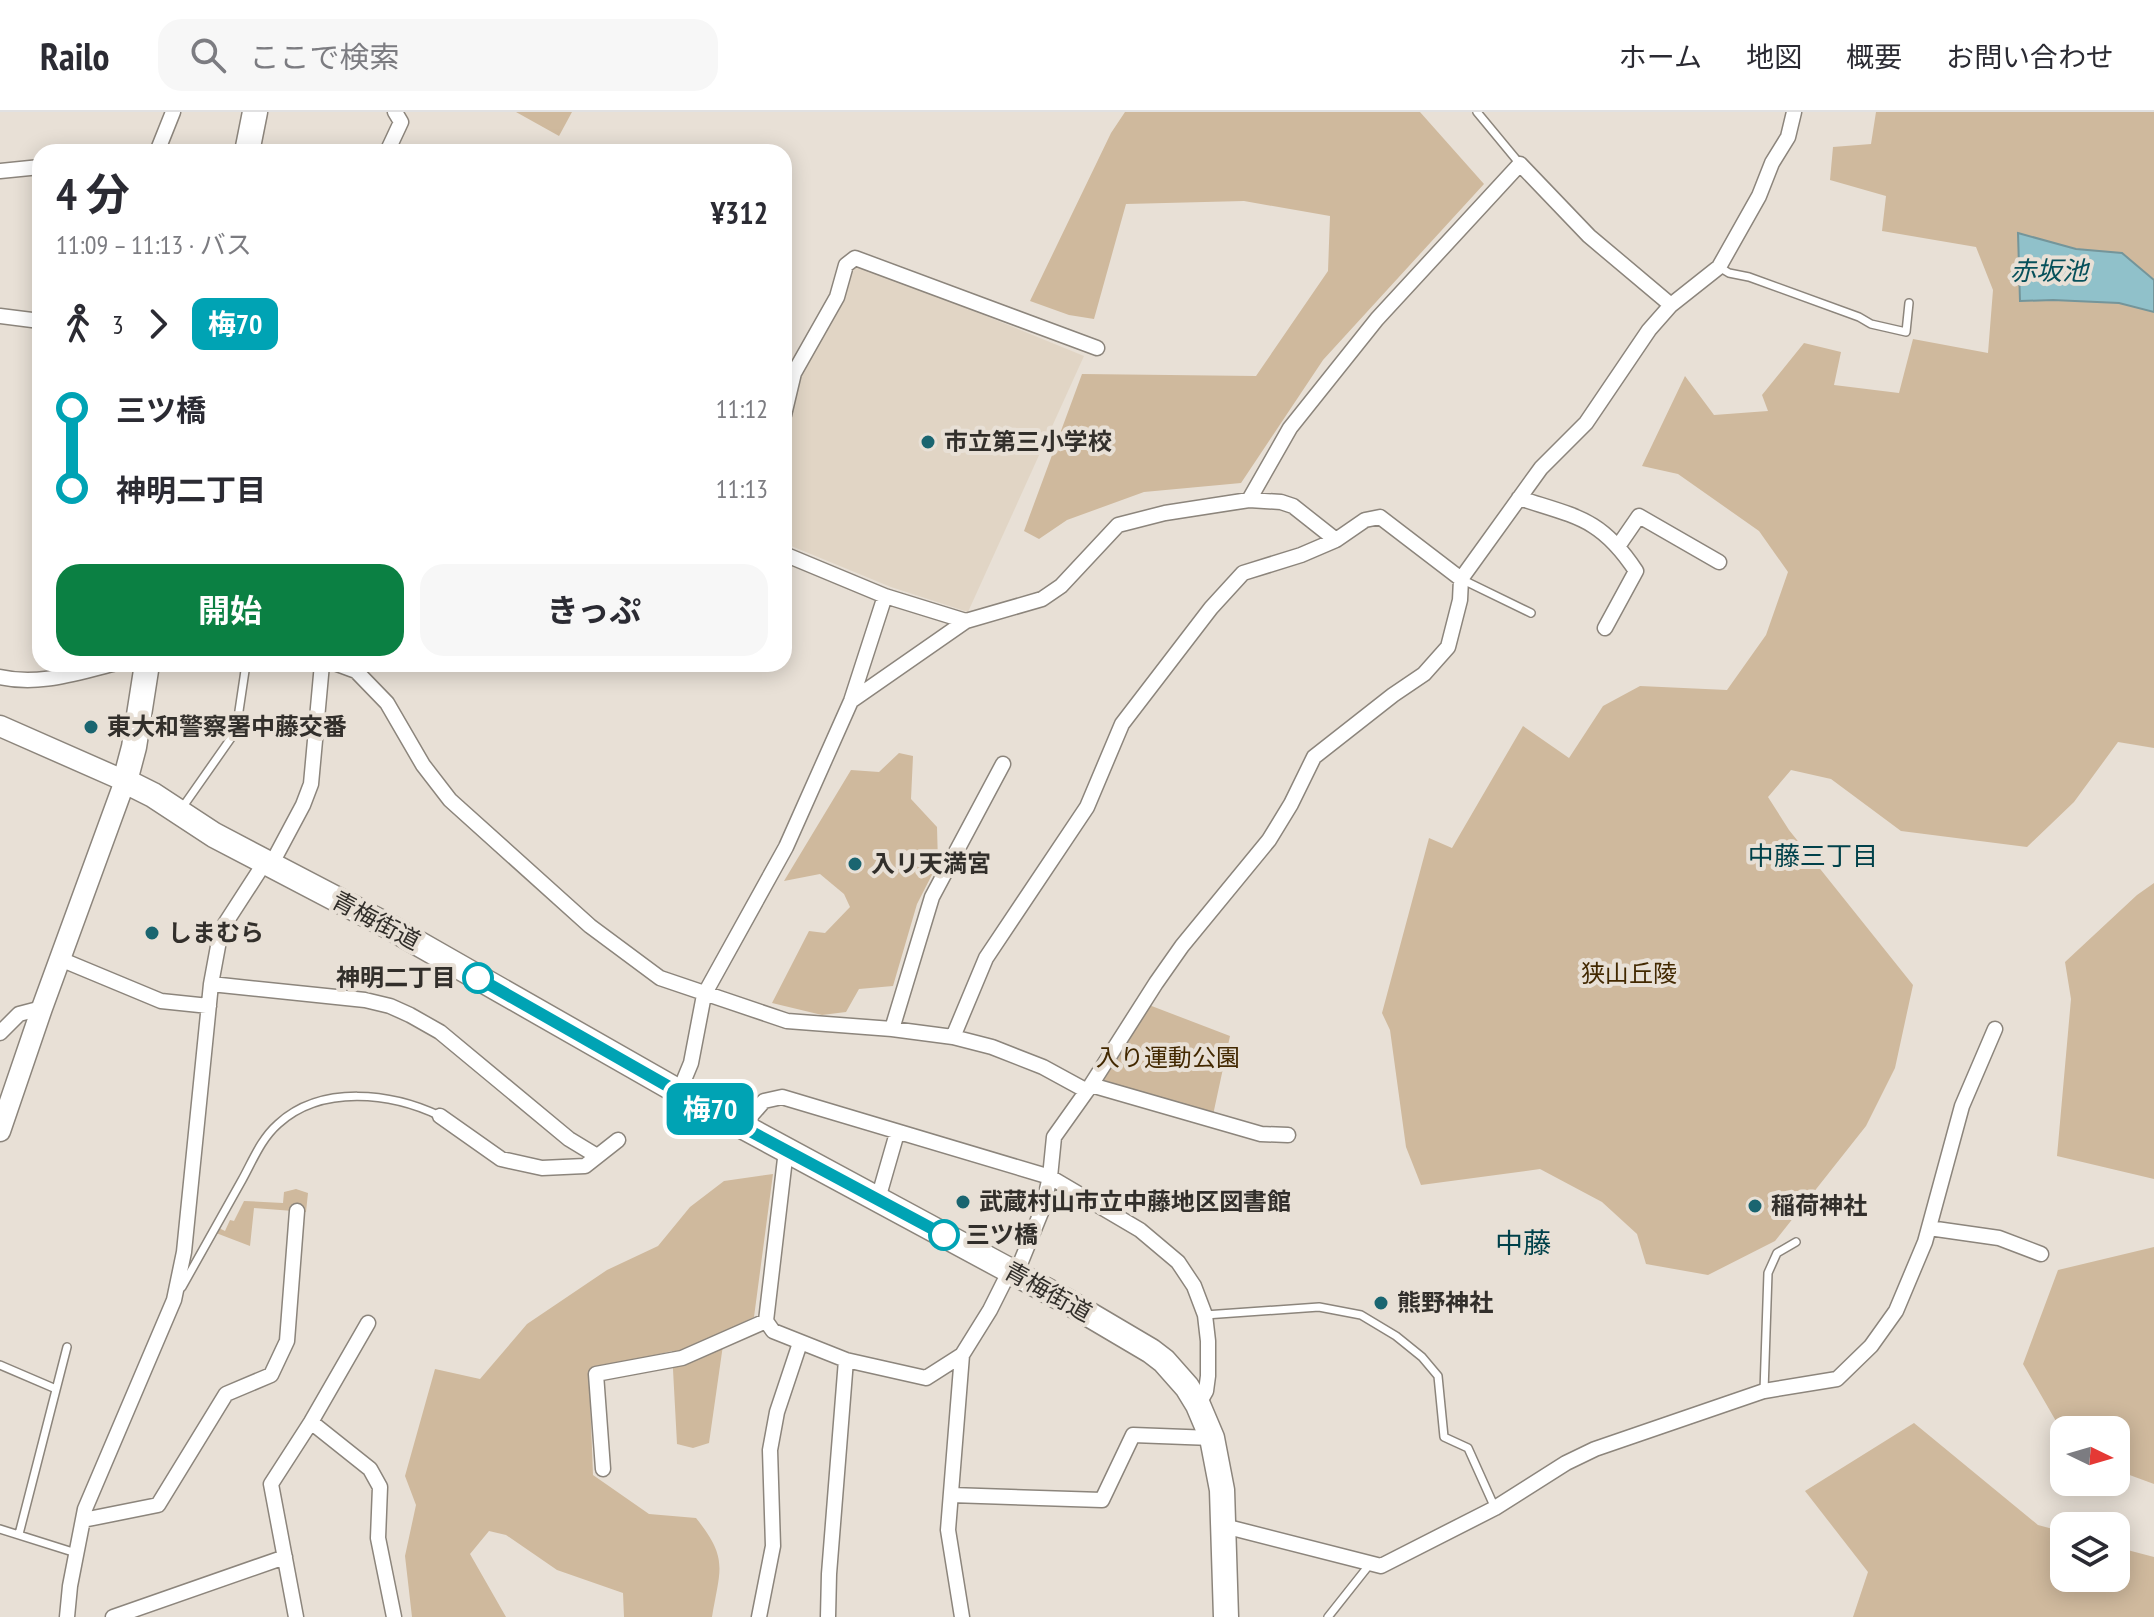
<!DOCTYPE html>
<html lang="ja">
<head>
<meta charset="utf-8">
<style>
	:root { --surface:#fff; --page:#f7f7f7; --text:#2b2b33; --muted:#7c7c81; --line:#e1e1e2; --accent:#0b8043 }
	body { margin:0; font-family:"PT Sans Narrow","Noto Sans JP",sans-serif; background:var(--page); color:var(--text); height:100vh; display:flex; flex-direction:column; font-size:30px; white-space:nowrap }
	* { box-sizing:border-box; margin:0 }
	p { font-size:26px; color:var(--muted) }
	.icon { flex:none; width:44px; height:44px; fill:none; stroke:currentColor; stroke-width:2; stroke-linecap:round; stroke-linejoin:round }
	.map { position:relative; flex:1; overflow:hidden }
	.side { position:absolute; left:32px; top:32px; width:760px; height:528px; display:flex; flex-direction:column; background:var(--surface); border-radius:24px; box-shadow:0 4px 20px #0003 }
	.side>* { flex:none }
	.badge { padding:0 16px; border-radius:12px; font-size:28px; line-height:52px }
	.needle { width:52px; rotate:95deg }
	.buttons { position:absolute; left:2050px; top:1304px; display:grid; gap:16px }
	.buttons a { display:grid; place-items:center; width:80px; height:80px; border-radius:16px; background:var(--surface); box-shadow:0 4px 20px #0003; font-size:40px }
	.map>.badge { position:absolute; translate:-50% -50%; box-shadow:0 0 0 4px #fff }
	.legs { display:flex; align-items:center; gap:12px; height:88px; padding:0 24px; font-size:26px }
	.legs p { margin-inline-start:auto }
	.headline { display:flex; align-items:center; justify-content:space-between; height:136px; padding:0 24px }
	h1 { font-size:44px; font-weight:700; line-height:60px }
	.button { display:flex; gap:16px; margin-top:auto; padding:16px 24px }
	.button a { flex:1; height:92px; border-radius:24px; background:var(--accent); color:#fff; font-size:32px; font-weight:700; line-height:92px; text-align:center }
	.button a+a { background:var(--page); color:var(--text) }
	ul { padding:0 24px; list-style:none }
	li { display:flex; align-items:center; gap:28px; height:80px; font-size:30px }
	li i { display:grid; place-items:center; width:12px; height:100%; margin:0 10px; background:currentColor }
	li i::after { content:''; width:20px; height:20px; margin:-10px; border:6px solid; border-radius:50%; background:var(--surface) }
	li p { margin-inline-start:auto }
	li:first-child i { background:linear-gradient(#0000 50%,currentColor 0) }
	li:last-child i { background:linear-gradient(currentColor 50%,#0000 0) }
	header { display:flex; align-items:center; gap:48px; box-sizing:border-box; height:112px; padding:0 40px; background:var(--surface); border-bottom:2px solid var(--line) }
	header strong { font-size:38px }
	nav { display:flex; gap:44px; margin-inline-start:auto; font-size:28px }
	.search { width:560px; height:72px; background:var(--page); display:flex; align-items:center; gap:20px; box-sizing:border-box; padding:0 28px; border-radius:24px; color:var(--muted); font-size:30px }
	.map>svg:first-child { display:block }
	.built { fill:#e1d5c5 }
	.green { fill:#cfb99d }
	.water { fill:#90c1ca; stroke:#74959a; stroke-width:2 }
	.lines { fill:none; stroke-linecap:round; stroke-linejoin:round }
	.lane-casing { stroke:#8c857c; stroke-width:10 }
	.street-casing { stroke:#8c857c; stroke-width:17 }
	.secondary-casing { stroke:#8c857c; stroke-width:23 }
	.primary-casing { stroke:#8c857c; stroke-width:27 }
	.lane { stroke:#fff; stroke-width:7 }
	.street { stroke:#fff; stroke-width:14 }
	.secondary { stroke:#fff; stroke-width:20 }
	.primary { stroke:#fff; stroke-width:24 }
	.line-1-casing { stroke:#fff; stroke-width:18 }
	.line-1 { stroke:#00a3b4; stroke-width:12 }
	.poi-dot { fill:#1a6570; stroke:#e8e0d6; stroke-width:3 }
	.stop-1-dot { fill:#fff; stroke:#00a3b4; stroke-width:4 }
	.labels { text-anchor:middle; stroke-width:8; stroke-linejoin:round; paint-order:stroke }
	.poi-label { font-size:24px; font-weight:bold; fill:#322f2b; stroke:#e8e0d6; text-anchor:start }
	.street-label { font-size:24px; fill:#322f2b; stroke:#e8e0d6 }
	.park-label { font-size:24px; fill:#422800; stroke:#e8e0d6 }
	.stop-label { font-size:24px; font-weight:bold; fill:#322f2b; stroke:#e8e0d6; text-anchor:end }
	.water-label { font-size:26px; font-style:italic; fill:#06505a; stroke:#e8e0d6 }
	.neighbourhood-label { font-size:26px; fill:#00414a; stroke:#e8e0d6 }
	.quarter-label { font-size:28px; fill:#00414a; stroke:#e8e0d6 }
</style>
</head>
<body>
<header>
<strong>Railo</strong>
<div class="search"><svg class="icon" aria-label="search" viewBox="0 0 24 24"><circle cx="10" cy="10" r="6"/><path d="M15 15l6 6"/></svg>ここで検索</div>
<nav><a>ホーム</a><a>地図</a><a>概要</a><a>お問い合わせ</a></nav>
</header>
<div class="map">
<svg width="2154" height="1505" viewBox="0 0 2154 1505">
	<rect width="100%" height="100%" fill="#e8e0d6"/>
	<path class="built" d="M856 151 1084 244 968 500 891 475 784 431V331L800 260Z"/>
	<path class="green" d="M516 0H572L559 24Z
		M1125 0H1420L1484 72 1323 248 1241 371 1144 380 1067 408 1039 427 1024 419 1082 262 1256 264 1328 159 1330 104 1244 89 1126 92 1094 207 1069 203 1030 189 1111 21Z
		M1876 0H2154V636L2118 630 2074 690 2027 735 1901 719 1831 667 1791 658 1768 685 1789 718 1913 873 1895 956 1866 1014 1775 1129 1708 1163 1646 1152 1637 1122 1602 1090 1540 1057 1421 1073 1406 1035 1390 918 1382 901 1429 726 1452 736 1523 614 1569 646 1603 594 1640 574 1727 578 1766 523 1788 460 1759 419 1678 362 1642 354 1685 264 1714 303 1768 299 1762 283 1804 231 1841 240 1834 273 1899 281 1913 227 1988 241 1993 178 1976 135 1882 119 1886 84 1830 68 1833 35 1871 32Z
		M899 641 913 644 911 687 937 715 938 751 917 792 893 874 859 877 846 900 822 903 772 891 809 819 825 821 850 795 844 782 820 762 784 769 851 658 879 660Z
		M2154 771V1067L2057 1044 2071 887 2065 850 2137 783Z
		M1149 893 1230 924 1213 1003 1103 973 1102 965Z
		M773 1062 754 1205 725 1219 709 1331 693 1336 677 1332 672 1239 589 1259 593 1363 649 1402 696 1406C729 1447 720 1457 712 1505H624L623 1481 557 1458 506 1423 489 1419 470 1442 506 1505H412L405 1444 416 1393 405 1364 435 1257 480 1267 527 1212 607 1158 658 1134 690 1095 724 1069Z
		M296 1077 308 1081 306 1100 254 1096 250 1134 216 1121 219 1116 225 1119 230 1108 234 1109 244 1089 283 1091 284 1080Z
		M2154 1135V1372L2116 1358V1318H2064V1323L2023 1252 2058 1158Z
		M1914 1311 2038 1413 2064 1420V1466H2116V1435L2154 1445V1505H1853L1868 1460 1805 1379Z"/>
	<path class="water" d="M2018 121 2076 137 2122 141 2154 168V200L2119 191 2053 188 2020 189Z"/>
	<g class="lines">
		<defs>
			<path id="lane" d="M1477 0 1520 52
				M1719 155 1729 161 1749 165 1859 205 1871 212 1906 220 1909 191
				M1461 467 1531 501
				M182 696 236 619 246 552
				M182 1175C202 1139 222 1104 242 1068 253 1048 261 1027 278 1012 322 972 392 981 440 1004
				M1205 1203 1319 1195 1361 1203 1396 1224 1422 1245 1438 1264 1444 1325 1468 1336 1495 1396
				M0 1253 56 1277
				M1764 1279 1768 1161 1777 1141 1796 1130
				M0 1417 76 1441
				M19 1422 67 1235
				M1328 1505 1370 1452"/>
			<path id="street" d="M157 40 173 0
				M387 40 401 10 395 0
				M0 59 40 55
				M0 204 40 209
				M784 303 794 261 837 185 846 153 855 146 1097 236
				M1519 386C1577 405 1601 406 1636 459L1605 516
				M1249 388 1290 316 1377 207 1520 52 1589 124 1671 193
				M1619 433 1639 404 1719 450
				M784 442 885 484 966 509
				M337 552 356 559 387 591 423 653 450 688 590 814 660 866 787 909 892 917 953 925 992 935 1043 955 1087 979
				M0 565C39 574 75 561 113 552
				M851 589 966 509 1042 487 1061 474 1118 413 1165 401 1249 388 1281 390 1293 394 1336 428
				M271 753 303 693 311 672 322 552
				M60 847 161 889 209 894
				M211 872 365 888 390 894 410 903 440 920 569 1027 597 1044
				M892 917 932 785 1003 652
				M0 921 19 902 42 896
				M953 925 986 846 1087 695 1122 612 1211 496 1243 461 1301 443 1336 428 1365 408 1380 405 1461 467
				M1091 973 1261 1022 1288 1023
				M679 980 691 951 704 883 786 735 851 589 885 484
				M440 1004 501 1047 542 1056 585 1054 618 1028
				M742 1014 764 989 782 985 1050 1065 1140 1118 1178 1150 1194 1174 1205 1203 1208 1229V1264L1206 1279 1198 1293
				M786 1038 766 1209 773 1219 846 1248 926 1266 962 1243 990 1198 1004 1170 1016 1162 1042 1098 1050 1065 1054 1025 1091 973 1156 871 1182 834 1269 728 1291 692 1314 645 1393 583 1424 562 1448 535 1460 488 1461 467 1541 356 1586 311 1649 218 1671 193 1719 155 1759 84 1772 51 1788 25 1794 0
				M878 1087 897 1021
				M1929 1116 1999 1126 2041 1142
				M962 1243 948 1418 962 1505
				M311 1310 370 1357 380 1375 378 1426 394 1505
				M603 1357 596 1262 682 1246 766 1209
				M951 1383 1102 1388 1133 1323 1212 1326
				M83 1408 158 1393 226 1282 271 1263 287 1229 297 1099
				M1224 1414 1381 1454 1495 1396 1566 1351 1595 1337 1764 1279 1837 1267 1871 1234 1896 1199 1925 1130 1962 994 1995 917
				M67 1505 70 1474 85 1397 174 1188 184 1140 211 872 221 818 265 750
				M113 1505 285 1445
				M296 1505 271 1372 311 1310 368 1211
				M759 1505 773 1434 770 1338 777 1300 800 1231
				M828 1505 829 1462 846 1248"/>
			<path id="secondary" d="M0 614 125 669 42 896 0 1019"/>
			<path id="primary" d="M247 40 255 0
				M147 552 134 635 125 669 153 683 214 723 386 813 679 980 1068 1190 1151 1239 1164 1249 1187 1275 1198 1293 1212 1326 1222 1378 1226 1505"/>
		</defs>
		<use href="#lane" class="lane-casing"/>
		<use href="#street" class="street-casing"/>
		<use href="#secondary" class="secondary-casing"/>
		<use href="#primary" class="primary-casing"/>
		<use href="#lane" class="lane"/>
		<use href="#street" class="street"/>
		<use href="#secondary" class="secondary"/>
		<use href="#primary" class="primary"/>
	</g>
	<g class="lines">
		<defs>
			<path id="line-1" d="M478 866 694 989 944 1123"/>
		</defs>
		<use href="#line-1" class="line-1-casing"/>
		<use href="#line-1" class="line-1"/>
	</g>
	<g class="poi-dot">
		<circle cx="928" cy="330" r="8"/>
		<circle cx="91" cy="615" r="8"/>
		<circle cx="855" cy="752" r="8"/>
		<circle cx="152" cy="821" r="8"/>
		<circle cx="963" cy="1090" r="8"/>
		<circle cx="1755" cy="1094" r="8"/>
		<circle cx="1381" cy="1191" r="8"/>
	</g>
	<g class="stop-1-dot">
		<circle cx="478" cy="866" r="14"/>
		<circle cx="944" cy="1123" r="14"/>
	</g>
	<g class="labels">
		<g class="poi-label">
			<text x="944" y="338">市立第三小学校</text>
			<text x="107" y="623">東大和警察署中藤交番</text>
			<text x="871" y="760">入リ天満宮</text>
			<text x="168" y="829">しまむら</text>
			<text x="979" y="1098">武蔵村山市立中藤地区図書館</text>
			<text x="1771" y="1102">稲荷神社</text>
			<text x="1397" y="1199">熊野神社</text>
		</g>
		<g class="street-label">
			<text transform="translate(376 809) rotate(28)" y="8">青梅街道</text>
			<text transform="translate(1048 1180) rotate(29)" y="8">青梅街道</text>
		</g>
		<g class="park-label">
			<text x="1629" y="870">狭山丘陵</text>
			<text x="1168" y="954">入り運動公園</text>
		</g>
		<g class="stop-label">
			<text x="456" y="874">神明二丁目</text>
			<text x="966" y="1131" text-anchor="start">三ツ橋</text>
		</g>
		<g class="water-label">
			<text x="2049" y="168">赤坂池</text>
		</g>
		<g class="neighbourhood-label">
			<text x="1813" y="753">中藤三丁目</text>
		</g>
		<g class="quarter-label">
			<text x="1523" y="1141">中藤</text>
		</g>
	</g>
</svg>
<div class="buttons">
<a><svg class="needle" viewBox="-14 -14 28 28"><path d="M0-13l5 13h-10z" fill="#e53935"/><path d="M0 13l5-13h-10z" fill="#7c7c81"/></svg></a>
<a><svg class="icon" aria-label="layers" viewBox="0 0 24 24"><path d="M12 4l9 5-9 5-9-5zM3 14l9 5 9-5"/></svg></a>
</div>
<b class="badge" style="left:710px;top:997px;background:#00a3b4;color:#fff">梅70</b>
<section class="side">
<div class="headline"><div><h1>4 分</h1><p>11:09 – 11:13 · バス</p></div><b>¥312</b></div>
<div class="legs"><svg class="icon" aria-label="walk" viewBox="0 0 24 24"><circle cx="13" cy="4" r="2"/><path d="M13 8l-2 6 4 7M11 14l-3 7M7 12l3-4h3l4 4"/></svg>3<svg class="icon" aria-label="forward" viewBox="0 0 24 24"><path d="M9 5l7 7-7 7"/></svg><b class="badge" style="background:#00a3b4;color:#fff">梅70</b></div>
<ul>
<li><i style="color:#00a3b4"></i><b>三ツ橋</b><p>11:12</p></li>
<li><i style="color:#00a3b4"></i><b>神明二丁目</b><p>11:13</p></li>
</ul>
<div class="button"><a>開始</a><a>きっぷ</a></div>
</section>
</div>
</body>
</html>
